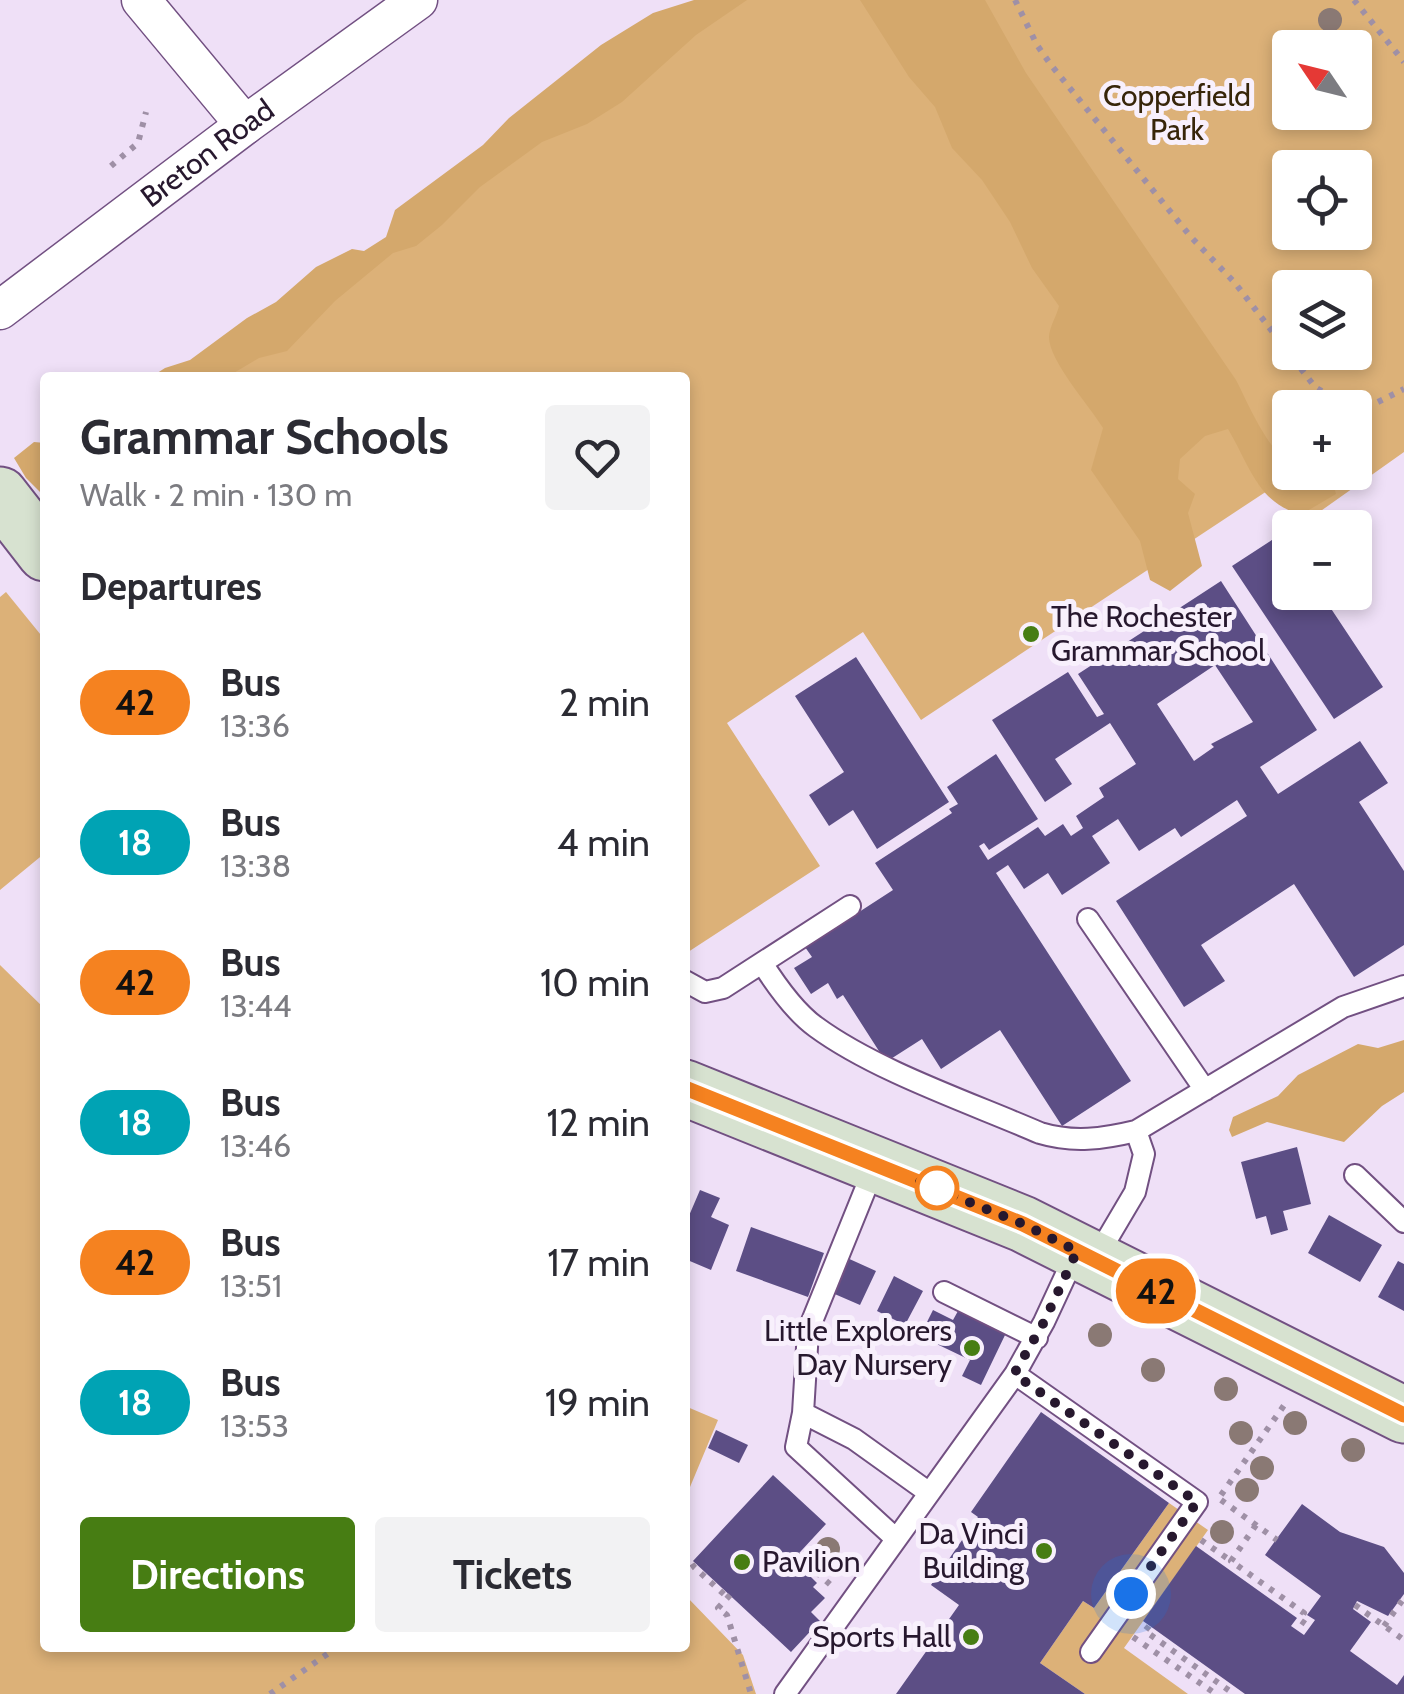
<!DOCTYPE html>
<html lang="en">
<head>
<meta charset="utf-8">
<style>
	:root { --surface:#fff; --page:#f2f2f3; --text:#2b2b33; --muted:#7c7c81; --accent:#477d13 }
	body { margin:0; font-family:Cabin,sans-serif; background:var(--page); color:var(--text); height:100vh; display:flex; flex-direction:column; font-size:38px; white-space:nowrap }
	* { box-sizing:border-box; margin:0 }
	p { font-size:32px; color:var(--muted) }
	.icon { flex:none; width:55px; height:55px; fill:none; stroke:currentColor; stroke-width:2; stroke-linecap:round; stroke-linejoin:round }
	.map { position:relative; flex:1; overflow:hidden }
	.panel { position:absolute; left:40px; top:372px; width:650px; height:1280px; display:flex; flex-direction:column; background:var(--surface); border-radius:10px; box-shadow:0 5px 15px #0003 }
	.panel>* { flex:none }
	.badge { padding:0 20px; border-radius:32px; font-size:35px; line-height:65px }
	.needle { width:65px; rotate:305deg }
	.fabs { position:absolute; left:1272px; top:30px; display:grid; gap:20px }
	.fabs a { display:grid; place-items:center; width:100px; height:100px; border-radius:10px; background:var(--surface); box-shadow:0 5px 15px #0003; font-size:50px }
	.you { position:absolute; width:50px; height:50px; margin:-25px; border:8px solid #fff; border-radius:50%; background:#1a73e8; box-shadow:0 0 0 15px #1a73e833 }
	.map>.badge { position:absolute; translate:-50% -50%; box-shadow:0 0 0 5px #fff }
	h2 { padding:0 40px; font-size:38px; line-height:90px }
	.round { display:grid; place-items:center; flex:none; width:105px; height:105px; border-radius:10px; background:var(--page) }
	.headline { display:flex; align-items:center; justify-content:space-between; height:170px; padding:0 40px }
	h1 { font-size:48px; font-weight:700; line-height:75px }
	.primary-button { display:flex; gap:20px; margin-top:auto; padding:20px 40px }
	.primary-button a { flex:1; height:115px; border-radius:10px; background:var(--accent); color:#fff; font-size:40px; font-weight:700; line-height:115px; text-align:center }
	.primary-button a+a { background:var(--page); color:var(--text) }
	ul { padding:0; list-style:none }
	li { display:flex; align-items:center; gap:30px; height:140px; padding:0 40px }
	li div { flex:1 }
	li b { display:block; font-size:38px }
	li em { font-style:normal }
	li .badge { min-width:110px; font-weight:700; text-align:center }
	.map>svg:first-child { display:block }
	.green { fill:#dcb178; fill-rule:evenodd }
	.forest { fill:#d4a86c }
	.building { fill:#5c4e85; fill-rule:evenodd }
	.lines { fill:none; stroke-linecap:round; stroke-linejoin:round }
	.lane-casing { stroke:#725082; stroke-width:24 }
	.street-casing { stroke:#725082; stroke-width:41 }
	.secondary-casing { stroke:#725082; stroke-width:59 }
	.path { stroke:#9f90a6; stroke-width:6; stroke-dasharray:5 8; stroke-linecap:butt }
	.lane { stroke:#fff; stroke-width:20 }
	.street { stroke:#fff; stroke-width:38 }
	.secondary { stroke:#d7e2d0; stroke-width:55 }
	.tree { fill:#8a7974 }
	.line-casing { stroke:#fff; stroke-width:22 }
	.line { stroke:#f58220; stroke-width:15 }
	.walk { stroke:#27182e; stroke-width:10; stroke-dasharray:0 18 }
	.poi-dot { fill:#477d13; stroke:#f8f0fc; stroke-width:4 }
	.stop-dot { fill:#fff; stroke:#f58220; stroke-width:5 }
	.labels { text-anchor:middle; stroke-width:10; stroke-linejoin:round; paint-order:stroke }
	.park-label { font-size:30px; fill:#372509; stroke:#f8f0fc }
	.street-label { font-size:30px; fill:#27182e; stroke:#f8f0fc }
	.poi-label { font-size:30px; fill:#27182e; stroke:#f8f0fc; text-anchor:end }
</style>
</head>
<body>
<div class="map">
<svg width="1404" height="1694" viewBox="0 0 1404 1694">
	<rect width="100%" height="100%" fill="#efe0f7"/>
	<path class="green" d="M724 0H938L1276 485 921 720 863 632 727 723 820 866 685 954V378H199Z
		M969 0H1404V452L1308 520ZM1290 48H1355V112H1290ZM1290 168H1355V232H1290ZM1290 288H1355V352H1290ZM1290 408H1355V472H1290Z
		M6 592 45 640V853L0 890V597Z
		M0 965 45 1009V1648H685V1586L687 1597 743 1655 756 1694H0Z
		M685 1406 718 1420 685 1499Z
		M1169 1503 1208 1530 1124 1648 1188 1694H1085L1040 1663 1083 1601 1094 1608Z"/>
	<path class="forest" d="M694 0H747L696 35 622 102 587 124 542 142 480 187 442 225 416 246 393 253 335 301 287 351 259 358 227 377H151L165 368 190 360 247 318 276 302 316 267 352 249 364 251 386 237 395 210 483 145 509 118 601 45 653 13Z
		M860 0H985L1026 73 1236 380C1248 403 1267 450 1290 462V472L1331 475 1336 494 1302 514C1259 506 1249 464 1228 429L1205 436 1180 459 1178 479 1195 494 1188 513 1202 566 1170 591 1150 580 1140 541 1091 470 1103 428C1089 405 1049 361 1049 337 1049 328 1057 315 1059 306L1032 268 1010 222 982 180 952 148 935 107 909 77Z
		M34 442 45 443V497L26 478 14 458Z
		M1404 1040V1092L1382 1106 1344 1142 1267 1122 1232 1137 1229 1130 1233 1117 1278 1096 1298 1075 1358 1044 1378 1048Z"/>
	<path class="building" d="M1281 534 1290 548V592H1320L1383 687 1334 719 1232 566Z
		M1221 581 1317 730 1260 767 1278 794 1360 741 1388 783 1359 802 1404 871V945L1354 977 1294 884 1201 945 1225 981 1184 1007 1116 901 1247 816 1237 800 1181 837 1175 828 1139 851 1118 819 1092 836 1110 863 1062 895 1048 873 1024 889 1008 865 996 873 1131 1081 1062 1126 1000 1030 941 1069 922 1039 886 1062 843 995 837 999 828 983 811 994 794 968 812 957 805 947 893 890 875 863 952 813 949 809 958 804 947 787 996 754 1038 819 989 850 984 843 979 846 988 860 1038 827 1045 836 1063 824 1071 836 1083 828 1076 816 1104 797 1099 788 1136 764 1110 723 1055 759 1072 784 1045 802 992 720 1068 672 1097 717 1104 714 1078 674ZM1215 665 1253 722 1211 744 1214 747 1194 761 1157 704Z
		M856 657 949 802 877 849 853 810 829 826 809 795 844 772 795 696Z
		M1297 1147 1311 1204 1283 1211 1288 1230 1271 1235 1266 1216 1256 1219 1241 1162Z
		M700 1190 720 1198 711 1217 729 1225 711 1270 685 1259V1225Z
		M1329 1215 1382 1245 1360 1282 1308 1253Z
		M751 1227 824 1253 808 1297 736 1271Z
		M845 1257 876 1271 860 1305 830 1292Z
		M1398 1261 1404 1264V1311L1378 1297Z
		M894 1276 923 1291 905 1325 877 1311Z
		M933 1310 953 1320 958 1311 1006 1333 981 1385 962 1376 970 1360 920 1336Z
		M1041 1412 1169 1503 1094 1608 1083 1601 1040 1663 1085 1694H896L959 1605 931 1585 978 1517 971 1512Z
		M716 1430 748 1445 739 1463 708 1448Z
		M773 1475 826 1524 789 1564 802 1575 805 1571 817 1583 813 1587 825 1598 811 1612 820 1621 791 1652 693 1561Z
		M1302 1504 1340 1532 1384 1547 1404 1573V1594L1388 1616 1357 1601 1353 1609 1371 1622 1350 1651 1397 1685 1404 1675V1694H1245L1143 1621 1196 1546 1297 1618 1291 1626 1304 1635 1315 1620 1307 1615 1321 1596 1265 1555Z"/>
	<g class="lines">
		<defs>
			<path id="lane" d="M1088 919 1205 1090
				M762 963C776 985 795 1012 816 1027 876 1071 971 1103 1040 1133 1073 1143 1103 1139 1136 1131L1343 1007 1404 986
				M685 981 705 992 723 988 850 906
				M1355 1175 1404 1222
				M1096 1258 1135 1192 1144 1154 1136 1131
				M944 1292 1037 1338
				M1015 1374 1197 1502 1091 1652
				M803 1413 808 1331 874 1168
				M895 1538 796 1447 803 1413 854 1439 928 1492
				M785 1694 1015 1374 1044 1322 1076 1253"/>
			<g id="street">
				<path d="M141 0 245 125"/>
				<path id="s1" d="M0 310 245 125 418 0"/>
			</g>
			<path id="secondary" d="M0 495 45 553
				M685 1088 1023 1224 1404 1415"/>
		</defs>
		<use href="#lane" class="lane-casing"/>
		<use href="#street" class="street-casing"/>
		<use href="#secondary" class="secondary-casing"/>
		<path class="path" d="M1015 0 1037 45 1051 65 1191 237 1235 283 1315 387 1340 402 1358 405 1374 404 1404 389
			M1354 0 1404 62
			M111 166 138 143 146 112
			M1221 1495 1285 1404
			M1221 1500 1277 1540
			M1256 1525 1231 1561 1304 1613 1300 1620 1310 1627
			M1201 1540 1231 1561
			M685 1553 694 1567 727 1597
			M797 1555 833 1587
			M730 1595 718 1608 727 1615 751 1694
			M1355 1605 1404 1640
			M1149 1626 1145 1631 1234 1694
			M1384 1626 1404 1598
			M1133 1637 1213 1692 1212 1694
			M270 1694 336 1648"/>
		<use href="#lane" class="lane"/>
		<use href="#street" class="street"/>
		<use href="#secondary" class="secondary"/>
	</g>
	<g class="tree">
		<circle cx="1330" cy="20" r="12"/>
		<circle cx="1100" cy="1335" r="12"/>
		<circle cx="1153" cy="1370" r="12"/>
		<circle cx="1226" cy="1389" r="12"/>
		<circle cx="1295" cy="1423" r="12"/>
		<circle cx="1241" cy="1433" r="12"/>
		<circle cx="1353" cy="1450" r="12"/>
		<circle cx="1262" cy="1468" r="12"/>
		<circle cx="1247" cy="1490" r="12"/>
		<circle cx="1222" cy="1532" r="12"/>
		<circle cx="828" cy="1549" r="12"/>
	</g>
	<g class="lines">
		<defs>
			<path id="line" d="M685 1088 1023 1224 1404 1415"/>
		</defs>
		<use href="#line" class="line-casing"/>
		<use href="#line" class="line"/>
		<path class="walk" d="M937 1188 920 1182 1023 1224 1077 1251 1044 1322 1014 1374 1197 1502 1131 1594"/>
	</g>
	<g class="poi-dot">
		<circle cx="1031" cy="634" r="10"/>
		<circle cx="972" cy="1348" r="10"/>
		<circle cx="1044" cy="1551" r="10"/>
		<circle cx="742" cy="1562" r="10"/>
		<circle cx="971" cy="1637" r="10"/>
	</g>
	<circle class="stop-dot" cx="937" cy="1188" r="20"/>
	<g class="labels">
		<g class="park-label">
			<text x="1177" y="106">Copperfield<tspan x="1177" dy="34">Park</tspan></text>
		</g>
		<g class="street-label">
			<text dy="10" stroke="none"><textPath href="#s1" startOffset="260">Breton Road</textPath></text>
		</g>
		<g class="poi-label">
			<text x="1051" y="627" text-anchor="start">The Rochester<tspan x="1051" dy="34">Grammar School</tspan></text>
			<text x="952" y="1341">Little Explorers<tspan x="952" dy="34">Day Nursery</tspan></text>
			<text x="1024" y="1544">Da Vinci<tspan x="1024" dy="34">Building</tspan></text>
			<text x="762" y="1572" text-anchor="start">Pavilion</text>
			<text x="951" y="1647">Sports Hall</text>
		</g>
	</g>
</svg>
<div class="fabs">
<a><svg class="needle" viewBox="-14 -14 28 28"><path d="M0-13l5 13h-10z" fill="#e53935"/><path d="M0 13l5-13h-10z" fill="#7c7c81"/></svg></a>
<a><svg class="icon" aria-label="locate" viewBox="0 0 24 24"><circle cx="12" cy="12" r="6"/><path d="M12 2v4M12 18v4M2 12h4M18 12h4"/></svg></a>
<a><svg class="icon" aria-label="layers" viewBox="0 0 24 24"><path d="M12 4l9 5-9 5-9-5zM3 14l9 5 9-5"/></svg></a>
<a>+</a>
<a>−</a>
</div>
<div class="you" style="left:1131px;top:1594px"></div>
<b class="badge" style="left:1156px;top:1291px;background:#f58220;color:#111">42</b>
<section class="panel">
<div class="headline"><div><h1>Grammar Schools</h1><p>Walk · 2 min · 130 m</p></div><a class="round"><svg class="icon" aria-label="heart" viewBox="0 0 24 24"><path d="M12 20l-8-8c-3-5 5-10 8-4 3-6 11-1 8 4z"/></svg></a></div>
<h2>Departures</h2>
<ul>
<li><span class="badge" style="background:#f58220;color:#111">42</span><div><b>Bus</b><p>13:36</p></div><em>2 min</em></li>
<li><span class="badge" style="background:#00a3b4;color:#fff">18</span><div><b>Bus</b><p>13:38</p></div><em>4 min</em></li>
<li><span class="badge" style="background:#f58220;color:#111">42</span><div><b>Bus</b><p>13:44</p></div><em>10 min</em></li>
<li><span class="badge" style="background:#00a3b4;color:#fff">18</span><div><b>Bus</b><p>13:46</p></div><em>12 min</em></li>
<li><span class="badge" style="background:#f58220;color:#111">42</span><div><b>Bus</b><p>13:51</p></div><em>17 min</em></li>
<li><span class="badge" style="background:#00a3b4;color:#fff">18</span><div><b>Bus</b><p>13:53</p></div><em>19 min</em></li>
</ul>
<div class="primary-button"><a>Directions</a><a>Tickets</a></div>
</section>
</div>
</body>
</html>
